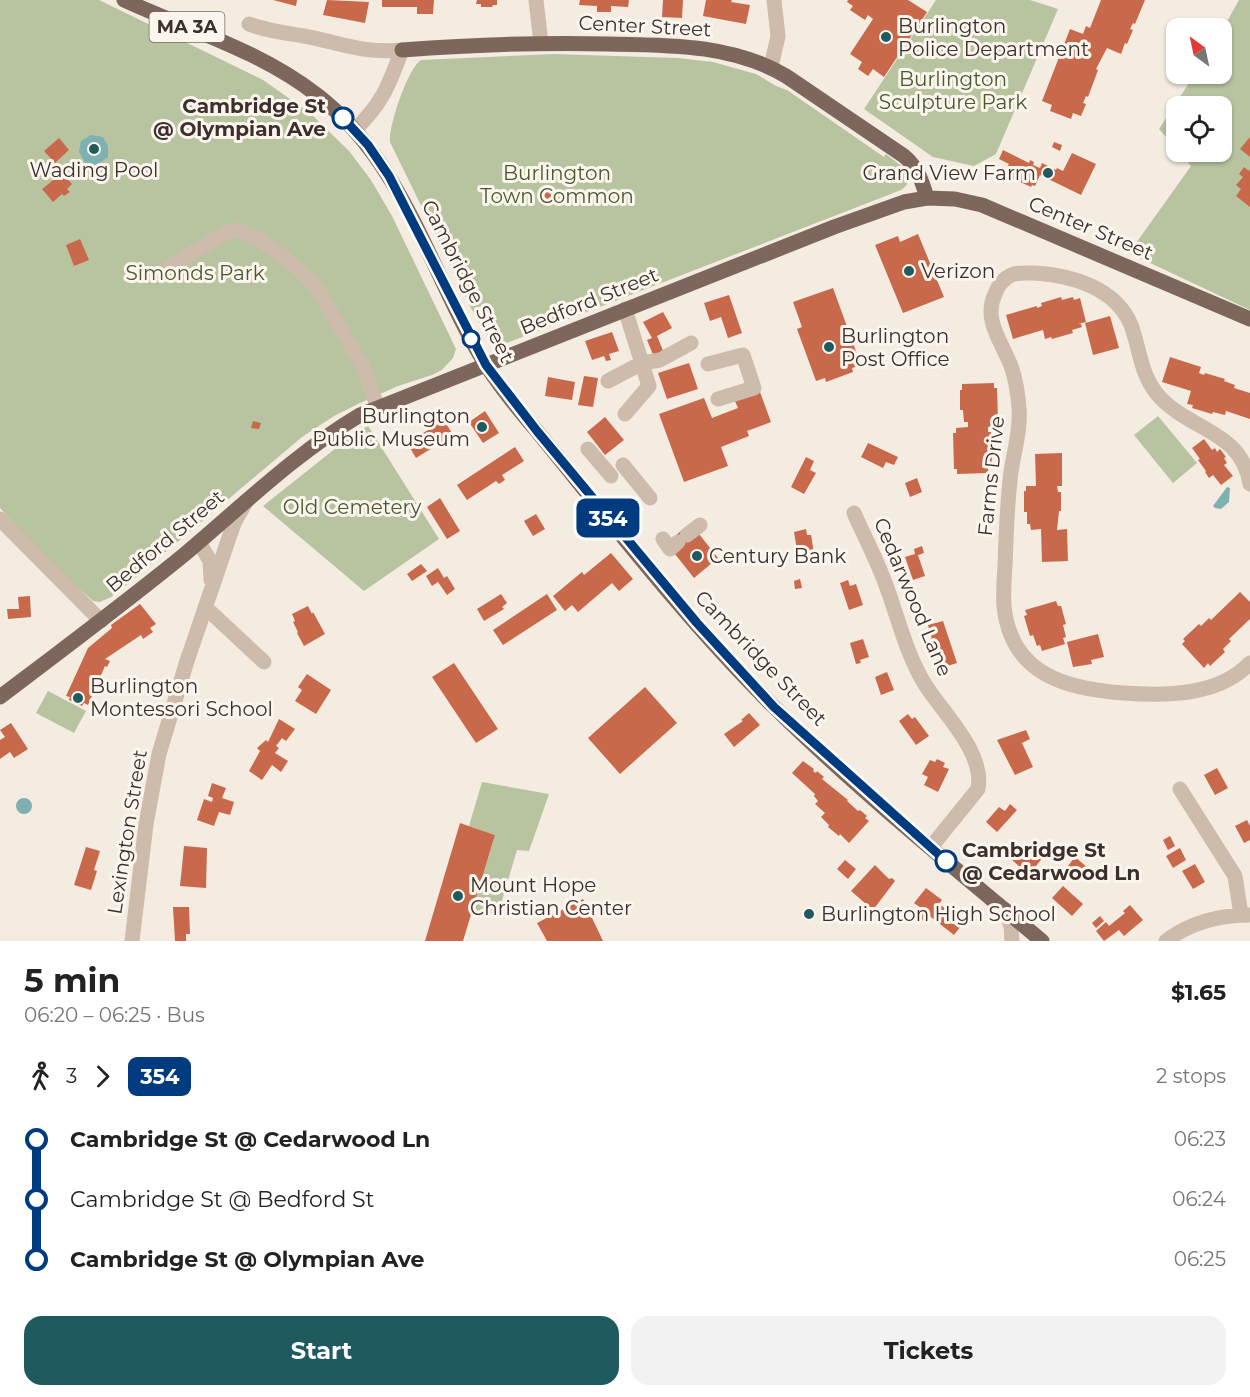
<!DOCTYPE html>
<html lang="en">
<head>
<meta charset="utf-8">
<style>
	:root { --surface:#fff; --page:#f2f2f2; --text:#222; --muted:#767676; --accent:#1f5a5e }
	body { margin:0; font-family:Montserrat,sans-serif; background:var(--page); color:var(--text); height:100vh; display:flex; flex-direction:column; font-size:22px; white-space:nowrap }
	* { box-sizing:border-box; margin:0 }
	p { font-size:20px; color:var(--muted) }
	.icon { flex:none; width:33px; height:33px; fill:none; stroke:currentColor; stroke-width:2; stroke-linecap:round; stroke-linejoin:round }
	.map { position:relative; height:941px; overflow:hidden }
	.panel { display:flex; flex-direction:column; background:var(--surface); flex:1 }
	.panel>* { flex:none }
	.badge { padding:0 12px; border-radius:9px; font-size:21px; line-height:39px }
	.needle { width:39px; rotate:327deg }
	.buttons { position:absolute; left:1166px; top:18px; display:grid; gap:12px }
	.buttons a { display:grid; place-items:center; width:66px; height:66px; border-radius:12px; background:var(--surface); box-shadow:0 2px 4px #0004; font-size:30px }
	.map>.badge { position:absolute; translate:-50% -50%; box-shadow:0 0 0 3px #fff }
	.legs { display:flex; align-items:center; gap:9px; height:66px; padding:0 24px; font-size:20px }
	.legs p { margin-inline-start:auto }
	.overview { display:flex; align-items:center; justify-content:space-between; height:102px; padding:0 24px }
	h1 { font-size:33px; font-weight:700; line-height:45px }
	.cta { display:flex; gap:12px; margin-top:auto; padding:12px 24px }
	.cta a { flex:1; height:69px; border-radius:18px; background:var(--accent); color:#fff; font-size:24px; font-weight:700; line-height:69px; text-align:center }
	.cta a+a { background:var(--page); color:var(--text) }
	ul { padding:0 24px; list-style:none }
	li { display:flex; align-items:center; gap:21px; height:60px; font-size:22px }
	li i { display:grid; place-items:center; width:9px; height:100%; margin:0 8px; background:currentColor }
	li i::after { content:''; width:15px; height:15px; margin:-8px; border:4px solid; border-radius:50%; background:var(--surface) }
	li p { margin-inline-start:auto }
	li:first-child i { background:linear-gradient(#0000 50%,currentColor 0) }
	li:last-child i { background:linear-gradient(currentColor 50%,#0000 0) }
	.map>svg:first-child { display:block }
	.green { fill:#b8c4a0 }
	.water { fill:#7fb0b2 }
	.building { fill:#c8694b }
	.lines { fill:none; stroke-linecap:round; stroke-linejoin:round }
	.minor { stroke:#cdbbac; stroke-width:15 }
	.major { stroke:#7d675c; stroke-width:15 }
	.line-1-casing { stroke:#fff; stroke-width:14 }
	.line-1 { stroke:#003b80; stroke-width:9 }
	.poi-dot { fill:#1f5a5e; stroke:#fbf5ee; stroke-width:2 }
	.stop-1-dot { fill:#fff; stroke:#003b80; stroke-width:3 }
	.labels { text-anchor:middle; stroke-width:6; stroke-linejoin:round; paint-order:stroke }
	.shield { fill:#fbf5ee; stroke:#756b66; stroke-width:1.5 }
	.shield-label { font-size:18px; font-weight:bold; fill:#3b302b }
	.street-label { font-size:20px; fill:#3b302b; stroke:#fbf5ee }
	.poi-label { font-size:20px; fill:#3b302b; stroke:#fbf5ee; text-anchor:start }
	.park-label { font-size:20px; fill:#4a5a2e; stroke:#fbf5ee }
	.stop-label { font-size:20px; font-weight:bold; fill:#3b302b; stroke:#fbf5ee; text-anchor:end }
</style>
</head>
<body>
<div class="map">
<svg width="1250" height="941" viewBox="0 0 1250 941">
	<rect width="100%" height="100%" fill="#f4ebe1"/>
	<path class="green" d="M0 0H99L263 80 310 113 349 151 371 180 392 216 456 349 453 358 442 370 432 375 398 386 360 403 334 416 302 437 129 583 111 597 100 602 93 601 53 565 0 508Z
		M936 0H1030L1058 9 996 154 974 166 933 157 864 109Z
		M1239 0H1250V310L1129 253 1191 166 1179 152H1221V106H1176V148L1159 129 1195 74H1221V32Z
		M553 54 678 58 713 62 756 74 776 86 787 90 884 157 886 154 909 172C911 180 908 185 901 190L499 346 488 336 473 312 390 142C388 127 408 68 421 60Z
		M1158 416 1197 463 1173 483 1134 435Z
		M368 426 439 539 364 591 263 506 341 444Z
		M48 691 86 711 74 733 36 713Z
		M482 782 549 794 529 851 517 850 498 914 472 912 495 835 469 826Z"/>
	<path class="water" d="M91 135 103 137 108 146V157L97 165 86 164 79 152 81 141Z
		M1227 487 1230 488 1229 502 1221 509 1215 508 1213 506Z
		M16 806a8 8 0 1 1 16 0a8 8 0 1 1-16 0Z"/>
	<path class="building" d="M273 0H297L296 6Z
		M327 0 369 2 365 23 323 15Z
		M382 0H434L433 14H417V7H382Z
		M477 0H497V5H493L492 7H481V4H476Z
		M580 0H629L628 7 611 6V12H597V6L579 5Z
		M663 0H683L682 18 662 17Z
		M706 0H732L731 2 750 5 746 24 703 16Z
		M848 0H908L927 12 884 77 873 69 868 76 858 69 862 62 850 54 873 19 868 15 865 20 850 10 853 6 847 2Z
		M1101 0H1145L1135 24 1133 23 1130 29 1133 30 1127 44 1125 43 1121 54 1107 48 1096 69 1098 70 1088 97 1086 96 1083 103 1086 104 1081 116 1073 113 1071 119 1050 111 1052 105 1042 101 1070 29 1083 34 1086 26 1090 28Z
		M1250 137V157L1240 149Z
		M59 138 69 150 55 163 44 151Z
		M1054 142 1062 145 1060 151 1052 147Z
		M1003 150 1029 163 1030 160 1034 162 1033 165 1040 168 1042 163 1056 170 1057 168 1063 171 1072 153 1096 164 1081 195 1040 175 1035 186 1032 185 1031 187 1003 174 1009 164 999 159Z
		M1244 167 1249 171 1250 169V207L1236 196 1241 189 1236 185 1243 177 1239 174Z
		M62 173 72 184 67 189 70 192 64 196 62 194 53 202 42 189Z
		M538 198a8 8 0 1 1 16 0a8 8 0 1 1-16 0Z
		M918 234 944 297 903 313 875 245 898 236 900 242Z
		M80 239 89 260 74 266 66 245Z
		M833 288 861 365 852 368 853 372 826 382 825 378 816 381 797 329 802 327 793 302Z
		M729 295 742 333 728 338 721 317 710 321 704 303Z
		M1061 297 1062 300 1073 297 1074 300 1080 298 1086 322 1078 324H1081L1082 327 1072 330 1073 333 1052 339 1051 337 1045 339 1043 330 1013 339 1006 315 1037 306V308L1042 306 1041 303Z
		M663 312 672 328 657 336 664 353 654 357 647 340 652 338 643 322Z
		M1110 316 1119 348 1093 355 1085 323Z
		M612 332 619 351 609 354 611 360 606 361 604 356 592 360 585 341Z
		M1170 357 1201 367 1199 373 1204 375 1205 373 1225 379 1224 381 1235 385 1234 388 1250 393V419L1226 411 1225 415 1213 412 1212 414 1192 408 1193 405 1187 404 1191 391 1162 382Z
		M689 363 698 389 667 399 658 373Z
		M584 376 598 378 593 407 578 405Z
		M548 377 575 382 572 400 545 396Z
		M994 383V388H997L998 421H994V427H988V432H991L992 466H988V473L957 474V469H954L953 433H956V428L968 427V422H964L963 410H960V390H962V384Z
		M760 392 771 422 747 431 749 436 721 447 728 466 684 482 659 414 704 398 712 418 738 408 735 401Z
		M485 411 499 433 483 443 469 422Z
		M605 417 624 440 605 455 587 432Z
		M444 420 453 435 416 458 407 443Z
		M253 421 261 423 259 429 251 428Z
		M1204 439 1212 450 1215 448 1217 452 1220 449 1226 457 1224 458 1227 463 1224 465 1233 476 1221 485 1213 475 1209 478 1205 472 1206 471 1198 460 1200 459 1192 448Z
		M868 443 898 457 894 465 886 462 883 468 861 457Z
		M515 447 524 461 502 475 505 480 499 484 496 481 467 500 457 485Z
		M1062 453V486H1057L1058 492H1061V511H1059L1057 530 1067 529 1068 561 1042 562 1041 529 1031 530 1030 524H1027V512H1024V491H1026V486H1036L1035 454Z
		M806 457 814 461 810 470 816 473 804 494 791 487Z
		M917 478 922 492 910 497 905 483Z
		M440 498 460 531 447 539 427 507Z
		M536 514 545 529 533 536 524 521Z
		M806 529 807 535H811L815 559 799 562 794 532Z
		M682 530 699 534 718 558 694 578 675 554 674 537Z
		M922 546 924 553 918 555 925 576 913 580 905 557 915 554 914 549Z
		M611 553 633 579 619 591 612 583 578 612 572 605 565 611 553 596 582 572 584 575Z
		M421 564 427 571 412 581 407 574Z
		M438 568 444 578 447 576 455 589 447 595 438 582 432 586 426 576Z
		M800 579 802 588 795 589 794 581Z
		M848 580 850 586 856 584 863 605 849 610 840 583Z
		M1240 592 1250 602V619L1229 639 1231 641 1223 649 1225 652 1210 666 1208 663 1204 668 1182 644 1185 641 1183 639 1199 624 1201 626 1209 618 1211 620Z
		M501 594 507 603 502 607 504 609 484 621 477 609Z
		M547 594 557 610 503 645 493 630Z
		M30 596 31 617 8 619 7 609H19L18 597Z
		M1056 601 1058 606H1061L1066 624 1063 625 1066 637 1063 638 1065 644 1042 651 1040 645 1037 646 1033 635 1030 636 1024 616 1027 615 1025 610Z
		M140 604 156 624 150 628 153 632 143 639 141 635 105 659 110 661 107 667 105 666 88 705 84 703 82 706 69 700 70 697 66 696 88 648 112 628 111 625Z
		M308 606 312 614 313 612 325 634 304 646 297 633 298 632 293 622 295 621 292 614Z
		M943 621 957 663 944 667 938 646 934 647 928 625Z
		M1098 634 1104 657 1091 660 1092 664 1073 667 1067 642Z
		M863 639 869 657 860 660 861 663 856 664 850 643Z
		M454 663 498 729 476 743 432 677Z
		M887 672 894 690 881 695 875 677Z
		M307 674 331 690 316 714 295 701 302 690 298 687Z
		M645 687 677 723 620 774 588 738Z
		M749 713 760 725 734 747 724 734 743 721 741 720Z
		M908 714 912 719 915 717 929 736 916 745 899 721Z
		M279 719 295 729 286 741 282 738 276 746 279 748 275 753 288 761 281 772 272 765 262 780 249 771 260 751 257 748 266 740 268 742Z
		M11 723 28 749 14 758 10 752 0 759V740L5 737 0 730Z
		M1026 730 1030 739 1022 743 1033 767 1015 775 997 740Z
		M937 759 945 763 943 767 949 769 938 792 924 785 928 777 922 774 930 760 935 762Z
		M803 761 814 769 813 771 816 773 817 771 824 777 822 779 848 800 847 801 858 811 860 810 867 816 865 818 869 821 849 843 840 834 839 836 828 827 829 825 821 817 825 813 815 804 818 801 814 796 815 794 792 773Z
		M1217 768 1228 788 1215 795 1204 775Z
		M212 783 226 788 222 798 234 802 230 815 219 812 214 826 197 820 204 799 212 802 213 798 208 796Z
		M1010 804 1017 810 997 832 986 822 999 807 1005 811Z
		M1247 820 1250 826V840L1244 843 1235 826Z
		M460 823 495 835 463 941H425Z
		M1170 836 1175 846 1168 850 1163 840Z
		M1037 842 1047 852 1029 875 1011 859 1021 848 1026 853Z
		M184 846 207 848 206 888 180 886Z
		M86 847 100 851 94 870 97 871 91 890 74 885Z
		M1092 848 1096 851 1092 857 1088 854Z
		M1180 848 1186 860 1173 868 1166 856Z
		M1075 857 1087 867 1075 881 1064 871Z
		M845 860 856 869 848 879 837 869Z
		M1195 864 1205 882 1193 889 1182 871Z
		M875 865 889 879 892 878 895 881 873 910 851 891Z
		M1063 886 1083 904 1072 916 1052 898Z
		M926 888 942 900 939 904 964 922 954 935 927 914 922 921 915 916 921 908 914 903Z
		M583 899 603 941H547L537 923Z
		M1130 905 1143 920 1124 936 1119 930 1104 941 1096 931 1106 922 1109 926 1125 913 1123 911Z
		M173 907H189L190 934H186V941H175Z
		M1100 916 1104 921 1096 928 1092 923Z"/>
	<g class="lines">
		<path class="minor" d="M536 0 541 43
			M249 24C267 31 286 33 304 36 341 43 364 54 402 50 388 87 383 102 355 130
			M771 67 778 36 774 0
			M171 266 225 233 237 230 259 239 296 267 316 287 362 365 378 408
			M708 364 743 355 754 388 718 399
			M608 381 642 363 660 360 691 343
			M625 414 649 386 625 309
			M588 449 611 476
			M623 465 650 498
			M1250 484C1241 429 1188 431 1157 394 1140 373 1140 349 1131 325 1116 288 1071 275 1035 273 1027 273 1019 272 1011 275 1003 279 998 286 995 294 982 321 1004 344 1012 369 1016 381 1018 395 1019 408 1021 429 1014 451 1011 472 1007 503 1006 535 1005 566 1004 580 1003 593 1004 606 1011 674 1065 689 1124 693 1166 696 1219 696 1250 663
			M854 513C865 538 878 562 887 588 899 621 907 656 926 686 944 714 985 753 978 789L931 847
			M0 519 101 621
			M687 535 700 525
			M663 539 670 549 678 542
			M199 542 210 561 211 580
			M205 607 264 662
			M1180 789 1235 876 1241 915
			M1006 910 1011 927 1012 941
			M132 941 146 824 159 754 186 664 234 523 246 502
			M1166 941C1191 922 1218 915 1250 915"/>
		<path class="major" d="M124 0C189 30 259 50 317 95 398 157 426 257 473 343 490 375 513 403 536 430 612 523 688 622 773 706 858 790 951 865 1042 941
			M402 50C471 45 539 42 608 44 669 45 732 44 786 76L904 156C918 168 922 181 927 198L955 199 982 205 1250 319
			M0 697C62 650 125 603 185 554 242 506 296 453 360 415L834 227 904 202 927 198"/>
	</g>
	<g class="lines">
		<defs>
			<path id="line-1" d="M343 118 368 145 389 176 486 365 537 431 697 623 774 707 946 861"/>
		</defs>
		<use href="#line-1" class="line-1-casing"/>
		<use href="#line-1" class="line-1"/>
	</g>
	<g class="poi-dot">
		<circle cx="886" cy="37" r="6"/>
		<circle cx="94" cy="149" r="6"/>
		<circle cx="1048" cy="173" r="6"/>
		<circle cx="909" cy="271" r="6"/>
		<circle cx="829" cy="347" r="6"/>
		<circle cx="482" cy="427" r="6"/>
		<circle cx="697" cy="556" r="6"/>
		<circle cx="78" cy="698" r="6"/>
		<circle cx="458" cy="896" r="6"/>
		<circle cx="809" cy="914" r="6"/>
	</g>
	<g class="stop-1-dot">
		<circle cx="343" cy="118" r="10"/>
		<circle cx="471" cy="339" r="8"/>
		<circle cx="946" cy="861" r="10"/>
	</g>
	<g class="labels">
		<rect class="shield" x="149.5" y="12" width="75" height="30" rx="4.5"/>
		<g class="shield-label">
			<text x="187" y="33">MA 3A</text>
		</g>
		<g class="street-label">
			<text transform="translate(645 26) rotate(3)" y="7">Center Street</text>
			<text transform="translate(1091 228) rotate(23)" y="7">Center Street</text>
			<text transform="translate(468 281) rotate(63)" y="7">Cambridge Street</text>
			<text transform="translate(589 301) rotate(-22)" y="7">Bedford Street</text>
			<text transform="translate(991 476) rotate(-84)" y="7">Farms Drive</text>
			<text transform="translate(165 541) rotate(-40)" y="7">Bedford Street</text>
			<text transform="translate(913 597) rotate(67)" y="7">Cedarwood Lane</text>
			<text transform="translate(761 658) rotate(46)" y="7">Cambridge Street</text>
			<text transform="translate(127 832) rotate(-81)" y="7">Lexington Street</text>
		</g>
		<g class="poi-label">
			<text x="898" y="33">Burlington<tspan x="898" dy="23">Police Department</tspan></text>
			<text x="94" y="177" text-anchor="middle">Wading Pool</text>
			<text x="1036" y="180" text-anchor="end">Grand View Farm</text>
			<text x="921" y="278">Verizon</text>
			<text x="841" y="343">Burlington<tspan x="841" dy="23">Post Office</tspan></text>
			<text x="470" y="423" text-anchor="end">Burlington<tspan x="470" dy="23">Public Museum</tspan></text>
			<text x="709" y="563">Century Bank</text>
			<text x="90" y="693">Burlington<tspan x="90" dy="23">Montessori School</tspan></text>
			<text x="470" y="892">Mount Hope<tspan x="470" dy="23">Christian Center</tspan></text>
			<text x="821" y="921">Burlington High School</text>
		</g>
		<g class="park-label">
			<text x="953" y="86">Burlington<tspan x="953" dy="23">Sculpture Park</tspan></text>
			<text x="557" y="180">Burlington<tspan x="557" dy="23">Town Common</tspan></text>
			<text x="195" y="280">Simonds Park</text>
			<text x="352" y="514">Old Cemetery</text>
		</g>
		<g class="stop-label">
			<text x="326" y="113">Cambridge St<tspan x="326" dy="23">@ Olympian Ave</tspan></text>
			<text x="962" y="857" text-anchor="start">Cambridge St<tspan x="962" dy="23">@ Cedarwood Ln</tspan></text>
		</g>
	</g>
</svg>
<div class="buttons">
<a><svg class="needle" viewBox="-14 -14 28 28"><path d="M0-13l5 13h-10z" fill="#e53935"/><path d="M0 13l5-13h-10z" fill="#767676"/></svg></a>
<a><svg class="icon" aria-label="locate" viewBox="0 0 24 24"><circle cx="12" cy="12" r="6"/><path d="M12 2v4M12 18v4M2 12h4M18 12h4"/></svg></a>
</div>
<b class="badge" style="left:608px;top:518px;background:#003b80;color:#fff">354</b>
</div>
<section class="panel">
<div class="overview"><div><h1>5 min</h1><p>06:20 – 06:25 · Bus</p></div><b>$1.65</b></div>
<div class="legs"><svg class="icon" aria-label="walk" viewBox="0 0 24 24"><circle cx="13" cy="4" r="2"/><path d="M13 8l-2 6 4 7M11 14l-3 7M7 12l3-4h3l4 4"/></svg>3<svg class="icon" aria-label="forward" viewBox="0 0 24 24"><path d="M9 5l7 7-7 7"/></svg><b class="badge" style="background:#003b80;color:#fff">354</b><p>2 stops</p></div>
<ul>
<li><i style="color:#003b80"></i><b>Cambridge St @ Cedarwood Ln</b><p>06:23</p></li>
<li><i style="color:#003b80"></i><span>Cambridge St @ Bedford St</span><p>06:24</p></li>
<li><i style="color:#003b80"></i><b>Cambridge St @ Olympian Ave</b><p>06:25</p></li>
</ul>
<div class="cta"><a>Start</a><a>Tickets</a></div>
</section>
</body>
</html>
